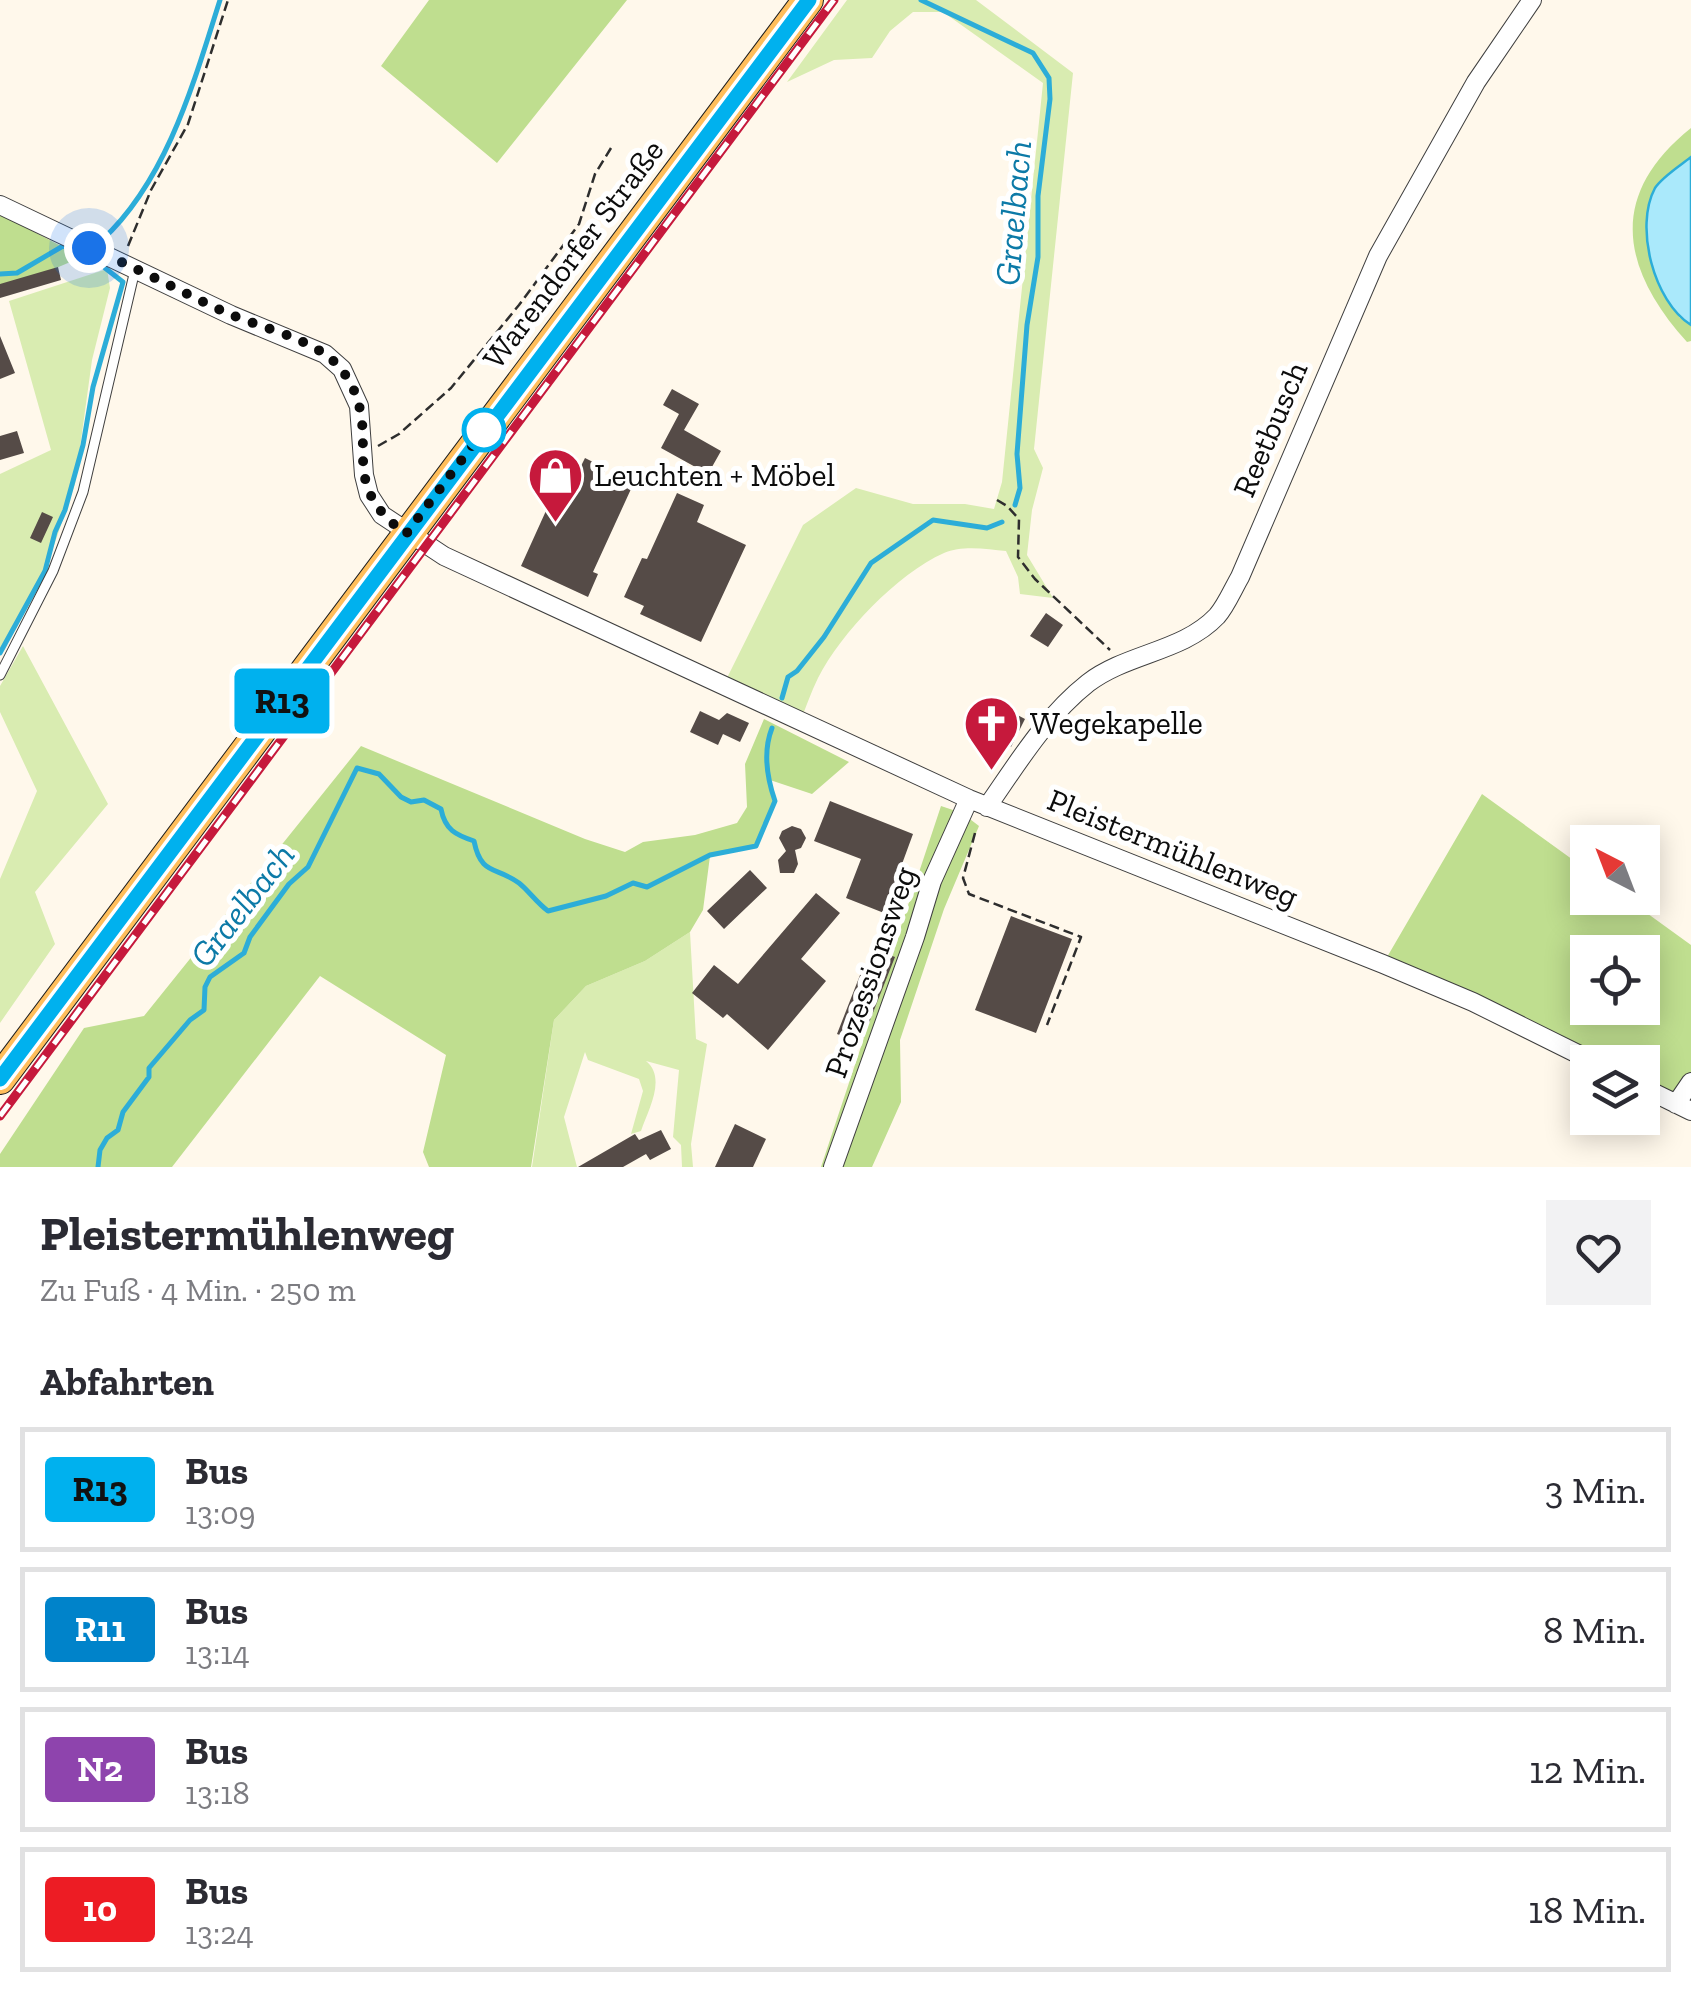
<!DOCTYPE html>
<html lang="de">
<head>
<meta charset="utf-8">
<style>
	:root { --surface:#fff; --page:#f2f2f3; --text:#2b2b33; --muted:#7c7c81; --line:#e1e1e2 }
	body { margin:0; font-family:"Zilla Slab",serif; background:var(--page); color:var(--text); height:100vh; display:flex; flex-direction:column; font-size:38px; white-space:nowrap }
	* { box-sizing:border-box; margin:0 }
	p { font-size:32px; color:var(--muted) }
	.icon { flex:none; width:55px; height:55px; fill:none; stroke:currentColor; stroke-width:2; stroke-linecap:round; stroke-linejoin:round }
	.map { position:relative; height:1167px; overflow:hidden }
	.drawer { display:flex; flex-direction:column; background:var(--surface); flex:1 }
	.drawer>* { flex:none }
	.badge { padding:0 20px; border-radius:8px; font-size:35px; line-height:65px }
	.needle { width:65px; rotate:318deg }
	.buttons { position:absolute; left:1570px; top:825px; display:grid; gap:20px }
	.buttons a { display:grid; place-items:center; width:90px; height:90px; border-radius:0px; background:var(--surface); box-shadow:0 5px 25px #0003; font-size:50px }
	.you { position:absolute; width:50px; height:50px; margin:-25px; border:8px solid #fff; border-radius:50%; background:#1a73e8; box-shadow:0 0 0 15px #1a73e833 }
	.map>.badge { position:absolute; translate:-50% -50%; box-shadow:0 0 0 5px #fff }
	h2 { padding:0 40px; font-size:38px; line-height:90px }
	.round { display:grid; place-items:center; flex:none; width:105px; height:105px; border-radius:0px; background:var(--page) }
	.headline { display:flex; align-items:center; justify-content:space-between; height:170px; padding:0 40px }
	h1 { font-size:48px; font-weight:700; line-height:75px }
	ul { padding:0; list-style:none }
	li { display:flex; align-items:center; gap:30px; height:125px; margin:0 20px 15px; padding:0 20px; border:5px solid var(--line); border-radius:0px }
	li div { flex:1 }
	li b { display:block; font-size:38px }
	li em { font-style:normal }
	li .badge { min-width:110px; font-weight:700; text-align:center }
	.map>svg:first-child { display:block }
	.green { fill:#d9ecb1 }
	.forest { fill:#bfde8f; fill-rule:evenodd }
	.water { fill:#aae9fb; stroke:#2cadd8; stroke-width:2.5 }
	.lines { fill:none; stroke-linecap:round; stroke-linejoin:round }
	.stream { stroke:#2cadd8; stroke-width:5 }
	.building { fill:#554b47 }
	.service-casing { stroke:#3f3f3f; stroke-width:11 }
	.minor-casing { stroke:#3f3f3f; stroke-width:20 }
	.primary-casing { stroke:#1d1d1d; stroke-width:32 }
	.path { stroke:#2e2e2e; stroke-width:2.5; stroke-dasharray:10 5; stroke-linecap:butt }
	.service { stroke:#fff; stroke-width:9 }
	.minor { stroke:#fff; stroke-width:18 }
	.primary { stroke:#ffbe5b; stroke-width:30 }
	.rail-casing { stroke:#c6193c; stroke-width:9 }
	.rail { stroke:#fff; stroke-width:5; stroke-dasharray:15; stroke-linecap:butt }
	.line-casing { stroke:#fff; stroke-width:22 }
	.line { stroke:#00b1ee; stroke-width:15 }
	.walk { stroke:#0c0c0c; stroke-width:10; stroke-dasharray:0 18 }
	.stop-dot { fill:#fff; stroke:#00b1ee; stroke-width:5 }
	.labels { text-anchor:middle; stroke-width:10; stroke-linejoin:round; paint-order:stroke }
	.street-label { font-size:32px; fill:#0c0c0c; stroke:#fff }
	.poi-label { font-size:32px; fill:#0c0c0c; stroke:#fff; text-anchor:start }
	.water-label { font-size:35px; font-style:italic; fill:#0c7aa7; stroke:#fff }
</style>
</head>
<body>
<div class="map">
<svg width="1691" height="1167" viewBox="0 0 1691 1167">
	<rect width="100%" height="100%" fill="#fff8eb"/>
	<path class="green" d="M847 0H976L1073 73 1034 449 1043 468 1032 510 1027 555 1053 598 1020 594 1018 577 1006 551C987 549 962 545 944 553 897 574 841 633 818 678 811 692 806 707 800 722L723 686 803 525 856 488 913 504H965L994 509 1002 482 1043 83 943 12H913L890 31 872 58 834 60 787 82Z
		M107 269 110 288 92 360 75 484 49 560 0 655V474L51 450 9 301Z
		M23 646 108 804 35 892 55 944 0 1023V879L37 791 0 712V686Z
		M690 932 696 1039 707 1044 691 1144 693 1167H682L681 1145 673 1137 679 1070 646 1061C667 1078 648 1110 641 1131L631 1134 643 1091 639 1079 588 1060 585 1052 564 1117 577 1167H532L554 1020 586 986 645 961Z"/>
	<path class="forest" d="M429 0H627L497 163 381 66Z
		M1691 128V157L1656 187 1679 317 1691 325V341L1687 342C1620 268 1608 194 1691 128Z
		M0 214 82 257 0 292Z
		M764 719 849 762 812 794 770 780 775 801 756 846 710 856 703 910 690 932 645 961 586 986 554 1020 531 1167H429L423 1152 446 1055 320 976 172 1167H0V1154L84 1028 144 1016 361 746 585 839 625 852 643 842 695 835 737 823 747 807 745 764Z
		M1482 794 1587 870 1588 898H1626L1691 945V1082L1676 1104 1643 1087 1642 1062H1594L1383 964ZM1588 952H1642V1008H1588Z
		M941 806 962 813 979 826 944 909 900 1040 901 1102 872 1167H821Z"/>
	<path class="water" d="M1691 157V325C1654 302 1634 227 1655 188 1662 177 1681 165 1691 157Z"/>
	<g class="lines">
		<path class="stream" d="M921 0 1033 53 1049 78 1050 99 1038 196V257L1027 325 1017 454 1020 488 1015 505
			M102 240C167 180 194 82 220 0
			M0 274 17 273 63 246 86 256
			M0 653 45 571 55 532 65 510 83 445 93 387 123 282 105 268
			M782 698 788 677 797 671 824 637 871 563 933 520 987 528 1002 522
			M98 1167 100 1150 107 1138 118 1130 123 1112 149 1077V1068L190 1020 204 1010 205 987 210 977 244 953 250 937 289 884 308 867 357 768 379 774 401 797 411 802 424 800 441 809C445 830 456 835 474 841 481 876 496 866 519 883 528 890 537 903 548 911L606 896 633 883 647 887 710 855 756 846 775 801C767 778 763 751 772 728"/>
	</g>
	<path class="building" d="M58 267 61 280 0 298V284Z
		M0 336 15 373 0 379Z
		M672 389 699 404 684 430 721 451 708 474 661 448 679 414 663 405Z
		M17 431 24 453 0 460V436Z
		M585 458 605 468 604 477 631 489 593 572 598 574 588 597 521 566 569 460 581 466Z
		M677 493 704 505 697 522 746 545 701 642 640 614 644 606 624 597 642 558 647 559Z
		M42 512 53 517 41 543 30 538Z
		M1046 613 1063 625 1048 647 1030 636Z
		M700 711 719 720 727 713 749 723 740 742 723 734 718 745 690 732Z
		M1010 711 1025 719 1011 747 996 739Z
		M830 801 913 834 884 913 846 898 861 859 814 841Z
		M792 826 801 829 806 838 801 848 795 850 798 864 794 873H780L778 860 786 851 779 838 782 831Z
		M750 870 767 888 724 929 707 911Z
		M816 893 840 913 801 959 826 981 768 1050 727 1014 723 1018 692 993 714 965 738 984Z
		M1011 916 1072 939 1036 1033 975 1010Z
		M874 949 895 957 861 1043 837 1034 862 970 865 971Z
		M735 1124 766 1139 753 1167H715Z
		M661 1130 671 1149 650 1160 646 1154 623 1167H578L635 1134 639 1140Z"/>
	<g class="lines">
		<defs>
			<path id="service" d="M0 675 53 571 83 492 135 270"/>
			<path id="minor" d="M0 205 231 315 325 354 342 369 359 406 364 475 369 495 382 515 444 556 969 799 1383 964 1473 1002 1594 1062
				M987 807C1017 764 1046 716 1088 683 1127 653 1183 652 1217 616 1226 606 1233 589 1240 577L1378 256 1476 82 1532 0
				M1642 1087 1691 1111
				M1676 1104 1691 1082
				M833 1167 915 937 932 881 969 799"/>
			<path id="primary" d="M0 1079 808 0"/>
		</defs>
		<use href="#service" class="service-casing"/>
		<use href="#minor" class="minor-casing"/>
		<use href="#primary" class="primary-casing"/>
		<path class="path" d="M128 246 151 190 188 124 228 0
			M378 446 399 434 451 388 519 305 579 224 595 174 611 148
			M997 500 1007 506 1019 519 1018 557 1035 579 1110 650
			M975 833 963 878 969 894 1081 937 1047 1025"/>
		<use href="#service" class="service"/>
		<use href="#minor" class="minor"/>
		<use href="#primary" class="primary"/>
		<defs>
			<path id="rail" d="M0 1116 834 0"/>
		</defs>
		<use href="#rail" class="rail-casing"/>
		<use href="#rail" class="rail"/>
	</g>
	<g class="lines">
		<defs>
			<path id="line" d="M0 1079 809 0"/>
		</defs>
		<use href="#line" class="line-casing"/>
		<use href="#line" class="line"/>
		<path class="walk" d="M89 248C136 267 181 292 227 313 259 327 298 335 326 355 336 362 345 373 351 384 381 444 335 482 406 534L484 430"/>
	</g>
	<defs>
		<symbol id="shop-pin" viewBox="-11 -11 22 30"><path d="M0 17L-7.5 6A9.5 9.5 0 1 1 7.5 6Z" fill="#c6193c" stroke="#fff"/><path d="M-5-2.5h2.3a2.7 3.5 0 0 1 5.4 0H5L5.5 6h-11ZM-1.5-2.5h3a1.5 2.3 0 0 0-3 0Z" fill="#fff"/></symbol>
		<symbol id="church-pin" viewBox="-11 -11 22 30"><path d="M0 17L-7.5 6A9.5 9.5 0 1 1 7.5 6Z" fill="#c6193c" stroke="#fff"/><path d="M-1.2-6h2.4v3.5h3.3v2.4h-3.3V6h-2.4V-.1h-3.3v-2.4h3.3Z" fill="#fff"/></symbol>
	</defs>
	<g fill-rule="evenodd">
		<use href="#shop-pin" x="524" y="444" width="63" height="86"/>
		<use href="#church-pin" x="960" y="692" width="63" height="86"/>
	</g>
	<circle class="stop-dot" cx="484" cy="430" r="20"/>
	<g class="labels">
		<g class="street-label">
			<text transform="translate(573 254) rotate(-53)" y="11">Warendorfer Straße</text>
			<text transform="translate(1270 429) rotate(-67)" y="11">Reetbusch</text>
			<text transform="translate(1173 848) rotate(22)" y="11">Pleistermühlenweg</text>
			<text transform="translate(870 972) rotate(-71)" y="11">Prozessionsweg</text>
		</g>
		<g class="poi-label">
			<text x="594" y="486">Leuchten + Möbel</text>
			<text x="1030" y="734">Wegekapelle</text>
		</g>
		<g class="water-label">
			<text transform="translate(1013 213) rotate(-85)" y="12">Graelbach</text>
			<text transform="translate(242 905) rotate(-52)" y="12">Graelbach</text>
		</g>
	</g>
</svg>
<div class="buttons">
<a><svg class="needle" viewBox="-14 -14 28 28"><path d="M0-13l5 13h-10z" fill="#e53935"/><path d="M0 13l5-13h-10z" fill="#7c7c81"/></svg></a>
<a><svg class="icon" aria-label="locate" viewBox="0 0 24 24"><circle cx="12" cy="12" r="6"/><path d="M12 2v4M12 18v4M2 12h4M18 12h4"/></svg></a>
<a><svg class="icon" aria-label="layers" viewBox="0 0 24 24"><path d="M12 4l9 5-9 5-9-5zM3 14l9 5 9-5"/></svg></a>
</div>
<div class="you" style="left:89px;top:248px"></div>
<b class="badge" style="left:282px;top:701px;background:#00b1ee;color:#111">R13</b>
</div>
<section class="drawer">
<div class="headline"><div><h1>Pleistermühlenweg</h1><p>Zu Fuß · 4 Min. · 250 m</p></div><a class="round"><svg class="icon" aria-label="heart" viewBox="0 0 24 24"><path d="M12 20l-8-8c-3-5 5-10 8-4 3-6 11-1 8 4z"/></svg></a></div>
<h2>Abfahrten</h2>
<ul>
<li><span class="badge" style="background:#00b1ee;color:#111">R13</span><div><b>Bus</b><p>13:09</p></div><em>3 Min.</em></li>
<li><span class="badge" style="background:#0083ca;color:#fff">R11</span><div><b>Bus</b><p>13:14</p></div><em>8 Min.</em></li>
<li><span class="badge" style="background:#8e44ad;color:#fff">N2</span><div><b>Bus</b><p>13:18</p></div><em>12 Min.</em></li>
<li><span class="badge" style="background:#ed1c24;color:#fff">10</span><div><b>Bus</b><p>13:24</p></div><em>18 Min.</em></li>
</ul>
</section>
</body>
</html>
